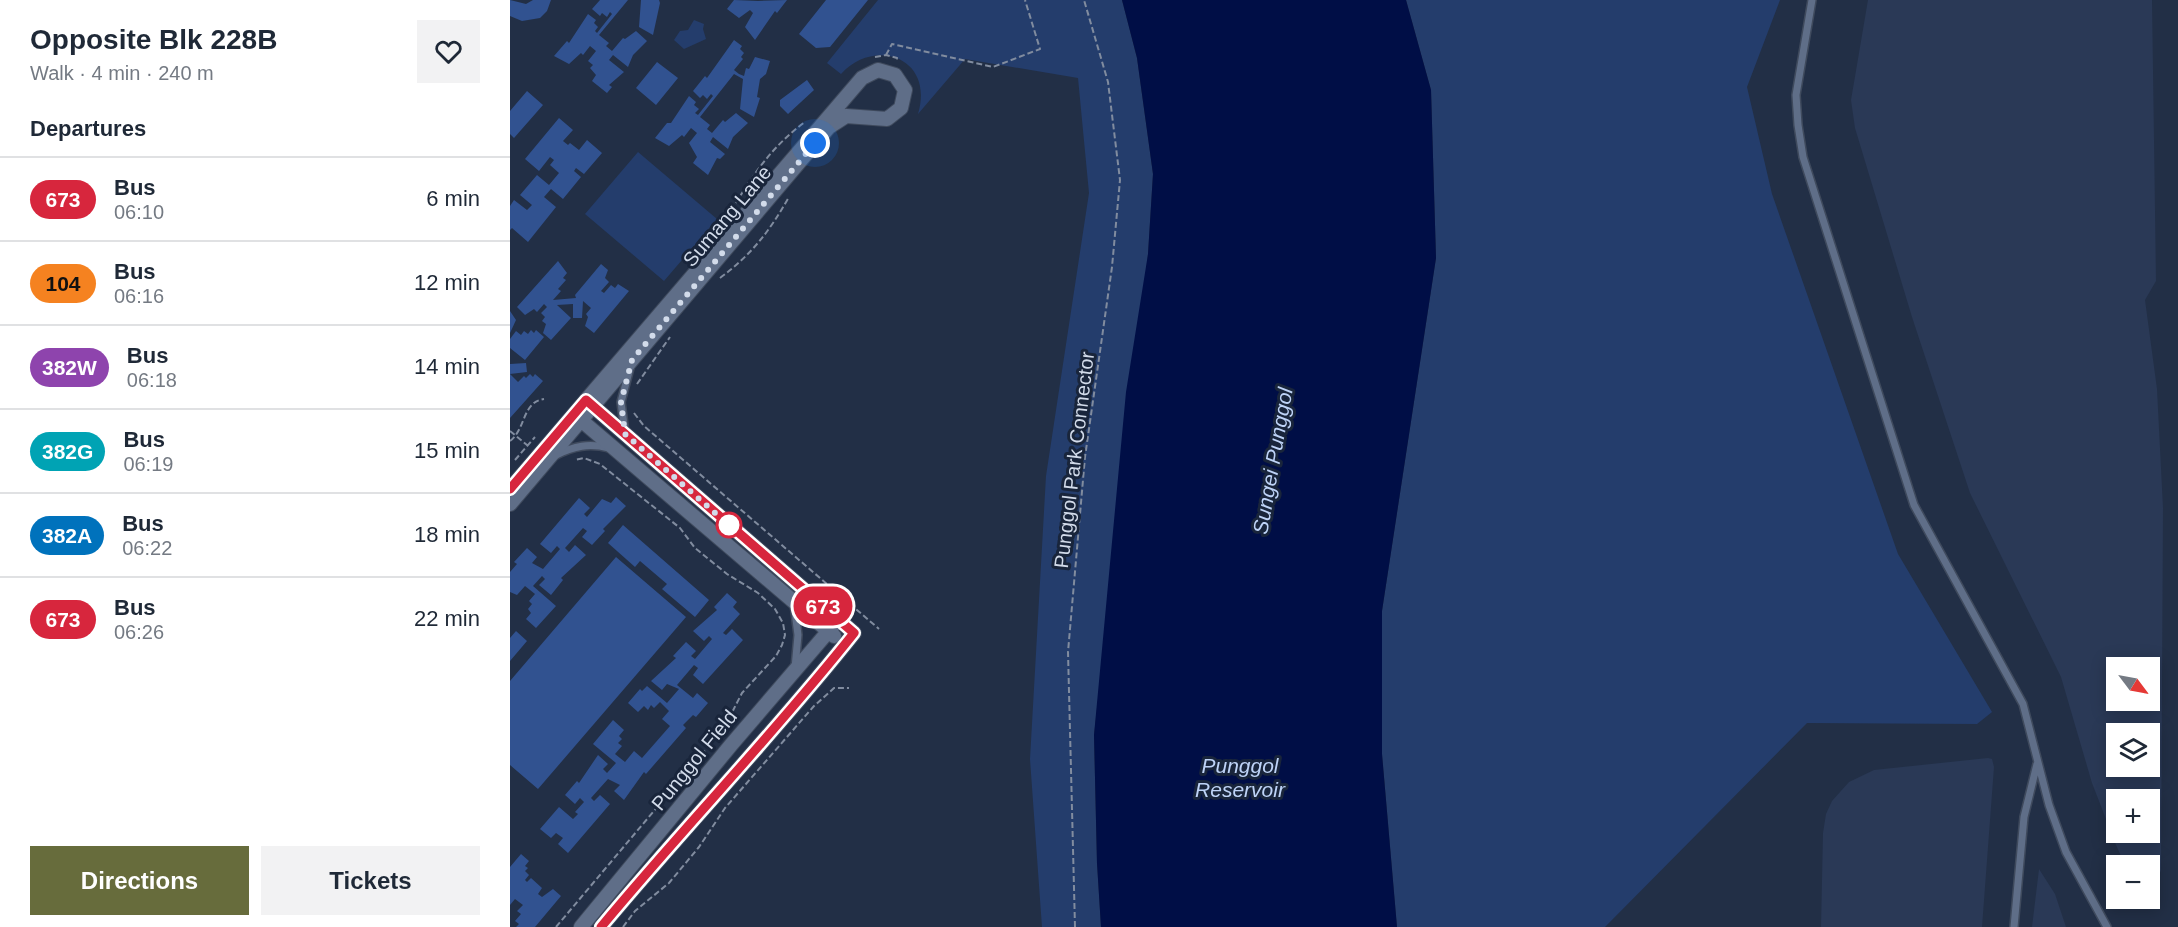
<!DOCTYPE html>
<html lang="en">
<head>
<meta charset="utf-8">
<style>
	:root { --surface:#fff; --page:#f2f2f3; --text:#1f2937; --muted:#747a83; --line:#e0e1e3; --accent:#676c3c }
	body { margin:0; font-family:Helvetica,sans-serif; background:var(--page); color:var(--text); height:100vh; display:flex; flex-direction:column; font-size:22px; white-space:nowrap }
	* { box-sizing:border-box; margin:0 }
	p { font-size:20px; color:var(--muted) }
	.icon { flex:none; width:33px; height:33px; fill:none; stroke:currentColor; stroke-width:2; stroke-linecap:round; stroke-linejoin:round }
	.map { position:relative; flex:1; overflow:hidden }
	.side { display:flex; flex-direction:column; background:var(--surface); width:510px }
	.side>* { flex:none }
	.badge { padding:0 12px; border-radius:20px; font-size:21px; line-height:39px }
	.needle { width:39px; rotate:122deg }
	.tools { position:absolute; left:1596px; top:657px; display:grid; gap:12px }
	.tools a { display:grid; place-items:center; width:54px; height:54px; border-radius:0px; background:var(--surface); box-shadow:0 3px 15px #0003; font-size:30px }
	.you { position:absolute; width:30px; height:30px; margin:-15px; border:4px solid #fff; border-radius:50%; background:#1a73e8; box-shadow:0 0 0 9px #1a73e833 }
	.map>.badge { position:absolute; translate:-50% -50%; box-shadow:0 0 0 3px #fff }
	h2 { padding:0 30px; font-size:22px; line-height:54px }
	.round { display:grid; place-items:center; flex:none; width:63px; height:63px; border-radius:0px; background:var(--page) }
	.overview { display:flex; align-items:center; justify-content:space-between; height:102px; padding:0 30px }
	h1 { font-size:28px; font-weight:600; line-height:45px }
	.action { display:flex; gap:12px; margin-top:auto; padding:12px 30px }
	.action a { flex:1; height:69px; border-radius:0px; background:var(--accent); color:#fff; font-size:24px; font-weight:600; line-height:69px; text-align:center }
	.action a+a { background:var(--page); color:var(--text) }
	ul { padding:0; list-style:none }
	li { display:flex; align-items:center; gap:18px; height:84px; padding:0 30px; border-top:2px solid var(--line) }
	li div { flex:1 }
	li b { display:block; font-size:22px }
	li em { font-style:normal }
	li .badge { min-width:66px; font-weight:700; text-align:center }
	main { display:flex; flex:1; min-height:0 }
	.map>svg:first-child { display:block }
	.built { fill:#2a3956; fill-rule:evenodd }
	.green { fill:#243d6c }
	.water { fill:#000e46 }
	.building { fill:#315290 }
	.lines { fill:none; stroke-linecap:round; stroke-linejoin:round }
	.lane-casing { stroke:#3f4a5d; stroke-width:10 }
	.street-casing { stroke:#3f4a5d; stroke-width:16 }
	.path { stroke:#818c9f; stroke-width:2; stroke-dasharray:6 3; stroke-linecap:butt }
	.lane { stroke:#5f6e88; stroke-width:7 }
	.street { stroke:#5f6e88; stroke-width:14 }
	.line-casing { stroke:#fff; stroke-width:14 }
	.line { stroke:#d7263d; stroke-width:9 }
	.walk { stroke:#d2dbea; stroke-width:6; stroke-dasharray:0 10.8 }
	.stop-dot { fill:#fff; stroke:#d7263d; stroke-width:3 }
	.labels { text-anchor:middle; stroke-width:6; stroke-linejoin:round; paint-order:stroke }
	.street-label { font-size:20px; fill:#d2dbea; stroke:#19253b }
	.water-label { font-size:21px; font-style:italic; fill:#bed3f7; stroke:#19253b }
</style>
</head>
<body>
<main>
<section class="side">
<div class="overview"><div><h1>Opposite Blk 228B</h1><p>Walk · 4 min · 240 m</p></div><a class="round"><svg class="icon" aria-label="heart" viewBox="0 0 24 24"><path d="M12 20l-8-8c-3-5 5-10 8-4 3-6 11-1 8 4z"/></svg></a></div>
<h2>Departures</h2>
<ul>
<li><span class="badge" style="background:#d7263d;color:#fff">673</span><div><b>Bus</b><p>06:10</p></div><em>6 min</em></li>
<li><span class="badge" style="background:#f58220;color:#111">104</span><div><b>Bus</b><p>06:16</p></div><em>12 min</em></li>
<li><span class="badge" style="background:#8e44ad;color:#fff">382W</span><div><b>Bus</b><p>06:18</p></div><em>14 min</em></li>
<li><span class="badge" style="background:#00a3b4;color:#fff">382G</span><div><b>Bus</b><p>06:19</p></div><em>15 min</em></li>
<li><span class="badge" style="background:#0072bc;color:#fff">382A</span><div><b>Bus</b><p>06:22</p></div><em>18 min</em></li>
<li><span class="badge" style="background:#d7263d;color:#fff">673</span><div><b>Bus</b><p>06:26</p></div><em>22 min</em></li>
</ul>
<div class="action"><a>Directions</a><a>Tickets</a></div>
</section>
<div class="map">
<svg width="1668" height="927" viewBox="0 0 1668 927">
	<rect width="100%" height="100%" fill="#222f46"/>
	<path class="built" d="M1358 0H1642L1646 281 1635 300 1647 389 1653 508 1651 870 1648 878 1640 883V866L1615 865 1606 845 1582 783 1551 677 1460 493 1402 317 1345 128 1341 100ZM1606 668H1640V700H1606ZM1606 734H1640V766H1606ZM1606 800H1640V832H1606Z
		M1478 758 1482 759 1484 767 1472 927H1311L1313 833 1316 814 1322 801 1339 782 1364 770Z
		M1529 869 1545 894 1556 927H1522Z"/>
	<path class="green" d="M368 0H612L627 58 643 174 638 254 584 735 587 863 591 927H532L520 759 536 476 579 193 568 78 455 59 408 114C425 57 364 37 331 74L317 63Z
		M896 0H1270L1237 87 1262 194 1388 554 1482 712 1467 724 1297 723 1095 927H887L872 754V611L926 258 921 90Z
		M184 20 194 24 193 29 196 39 174 49 164 40 170 31 178 30Z
		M128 152 207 219 154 281 75 214Z"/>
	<path class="water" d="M612 0H896L921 90 926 258 872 611V754L887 927H591L587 863 584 735 616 392 638 254 643 174 627 58Z"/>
	<path class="building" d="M0 0 16 4 23 0H41L37 11 30 18 12 21 0 16Z
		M90 0H118L89 35 99 43 96 46 102 51 113 38 115 39 126 31 137 41 123 55 118 67 103 55 99 60 114 72 99 85 102 87 97 93 82 81 86 75 80 68 83 65 78 61 86 51 80 46 73 55 71 53 59 64 44 56 57 41 59 43 78 14 86 20 84 23 88 27 85 31 87 33 102 14 100 12 97 17 92 13 90 16 82 9Z
		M131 0H149L150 3 143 35 129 27Z
		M224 0 248 1 277 0 267 13 265 11 245 40 235 27 243 13 240 10 229 18 217 9Z
		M316 0H358L320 47 306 48 289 34Z
		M224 40 232 46 230 49 234 53 231 57 233 59 224 70 229 74 234 76 236 68 239 69 245 57 260 61 256 74 250 79 247 97 250 98 244 117 230 109 233 79 224 74 190 117 200 125 197 129 202 133 213 120 215 122 226 113 238 123 223 137 218 149 203 137 200 142 215 154 210 159 207 158 198 175 183 163 187 157 179 143 187 133 181 128 174 137 172 135 159 146 145 138 157 123H161L179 96 186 102 184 105 189 109 185 113 188 115 203 96 201 94 197 99 193 95 190 98 183 91 195 76 197 78Z
		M147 62 168 78 146 105 126 88Z
		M297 80 304 90 278 114 270 106V100Z
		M17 91 33 105 4 138 0 134V111Z
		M49 118 63 130 53 141 58 145 60 143 69 150 77 140 92 153 74 174 66 168 64 171 71 177 53 199 41 189 34 197 46 207 18 242 2 228 0 230V206L4 200 17 210 22 205 10 195 27 175 39 185 49 173 40 165 44 160 40 157 29 171 15 159Z
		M48 261 57 273 53 278 56 280 48 289 51 291 43 300 66 298 65 295 91 264 98 270 95 278 99 282 91 291 94 293 101 285 105 288 108 284 119 291 84 333 75 326 78 317 76 314 81 308 73 301 72 318H63V304L47 305 61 318 41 340 33 333 36 324 32 321 35 317 31 313 37 307 34 304 27 312 24 309 15 315 7 307Z
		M0 311 6 320 0 333Z
		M21 330 24 333 26 330 34 337 15 360 0 348V339L6 331 11 335 14 331 18 334Z
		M16 363 17 372 0 374V364Z
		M0 374 8 382 14 376 16 378 20 374 23 377 25 374 33 381 0 418Z
		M106 497 116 506 93 529 95 531 82 545 72 537 77 531 73 528 55 548 59 552 65 545 76 555 51 578 53 580 41 595 29 585 35 579 32 576 23 586 46 606 26 628 16 619 21 613 18 609 22 604 19 601 25 594 15 586 7 595 0 592V572L7 564 4 562 17 548 27 557 22 563 33 569 50 549 47 546 41 553 30 544 69 498 80 508 74 514 77 517 92 499 101 503Z
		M113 525 199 600 185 617 152 589 157 584 130 561 125 567 98 543Z
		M106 557 176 617 28 789 0 765V681Z
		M217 593 227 602 223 607 230 614 213 633 216 635 222 629 233 640 193 684 183 675 188 668 184 665 167 685 183 698 187 693 198 703 186 717 183 715 173 725 176 728 136 774 134 772 114 800 104 791 110 785 98 779 81 798 84 801 90 795 100 804 58 853 48 844 53 838 46 833 41 838 30 829 49 807 63 819 68 814 65 812 74 802 70 798 65 804 55 795 67 781 69 783 88 755 98 764 93 769 97 773 106 763 83 744 103 720 114 730 109 736 112 739 108 743 112 746 105 754 115 762 124 751 132 758 160 726 152 719 159 711 150 702 144 708 141 705 138 710 134 706 128 712 118 703 130 689 132 691 137 686 157 703 169 689 157 684 152 690 141 681 166 658 163 656 176 642 186 651 181 656 185 659 202 639 199 636 194 641 183 631 207 610 204 607Z
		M6 631 17 641 0 661V638Z
		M11 854 19 861 15 866 18 868 15 871 19 875 15 880 17 882 21 878 32 888 28 894 32 897 43 889 51 896 25 927H6L9 924 5 921 11 914 7 911 13 905 5 899 0 905V867Z"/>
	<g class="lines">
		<defs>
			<path id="lane" d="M1302 0 1286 95 1288 125 1293 157 1404 505 1513 704 1539 805 1556 852 1597 927
				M115 433 111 402 120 368
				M46 455C64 446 79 443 99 448
				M284 604 288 635 285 668
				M1504 927 1514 817 1527 764"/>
			<path id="street" d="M77 401 344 633C264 734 174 827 91 927
				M65 415 324 636
				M0 489 352 78 368 70 385 75 395 90 391 108 377 119 336 116 319 127 0 504
				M71 927 221 745 329 619"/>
		</defs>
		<use href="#lane" class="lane-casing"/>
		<use href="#street" class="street-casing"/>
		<path class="path" d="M376 55 382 44 483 67 530 49 515 0
			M365 57 376 55 387 58 386 61
			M226 203C245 171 265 144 295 122
			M210 278C242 254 259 232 279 197
			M127 384 160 337
			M124 413 134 426 369 629
			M0 431 17 445
			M0 441C16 429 12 402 34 399
			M5 460 25 437
			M46 927 214 728 232 693 266 656 272 645 275 635 273 623 265 609 248 593 217 574 185 548 170 528 90 464 74 458 64 460
			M113 927 125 911 159 883 189 847 215 808 304 706 324 688H339
			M565 927 558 652 575 457 602 267 610 180 598 82 574 0"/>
		<use href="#lane" class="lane"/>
		<use href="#street" class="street"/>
	</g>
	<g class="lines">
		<defs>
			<path id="line" d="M0 489 76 400 344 633C264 734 174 827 91 927"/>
		</defs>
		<use href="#line" class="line-casing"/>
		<use href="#line" class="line"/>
		<path class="walk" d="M219 525 220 526 115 434 111 402 122 360 305 143"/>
	</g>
	<circle class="stop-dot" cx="219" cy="525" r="12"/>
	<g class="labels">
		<g class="street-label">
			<text transform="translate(217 216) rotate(-50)" y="7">Sumang Lane</text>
			<text transform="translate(564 460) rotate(-83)" y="7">Punggol Park Connector</text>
			<text transform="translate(184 760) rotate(-51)" y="7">Punggol Field</text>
		</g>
		<g class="water-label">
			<text transform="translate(763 461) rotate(-80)" y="7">Sungei Punggol</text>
			<text x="730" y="773">Punggol<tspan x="730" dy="24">Reservoir</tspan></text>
		</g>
	</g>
</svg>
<div class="tools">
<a><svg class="needle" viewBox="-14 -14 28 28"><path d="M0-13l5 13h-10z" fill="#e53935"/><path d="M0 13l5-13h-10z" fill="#747a83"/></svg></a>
<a><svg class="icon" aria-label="layers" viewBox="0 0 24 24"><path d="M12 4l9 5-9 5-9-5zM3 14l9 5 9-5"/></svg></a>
<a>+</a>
<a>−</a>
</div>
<div class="you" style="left:305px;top:143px"></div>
<b class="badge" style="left:313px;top:606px;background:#d7263d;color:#fff">673</b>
</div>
</main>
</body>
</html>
